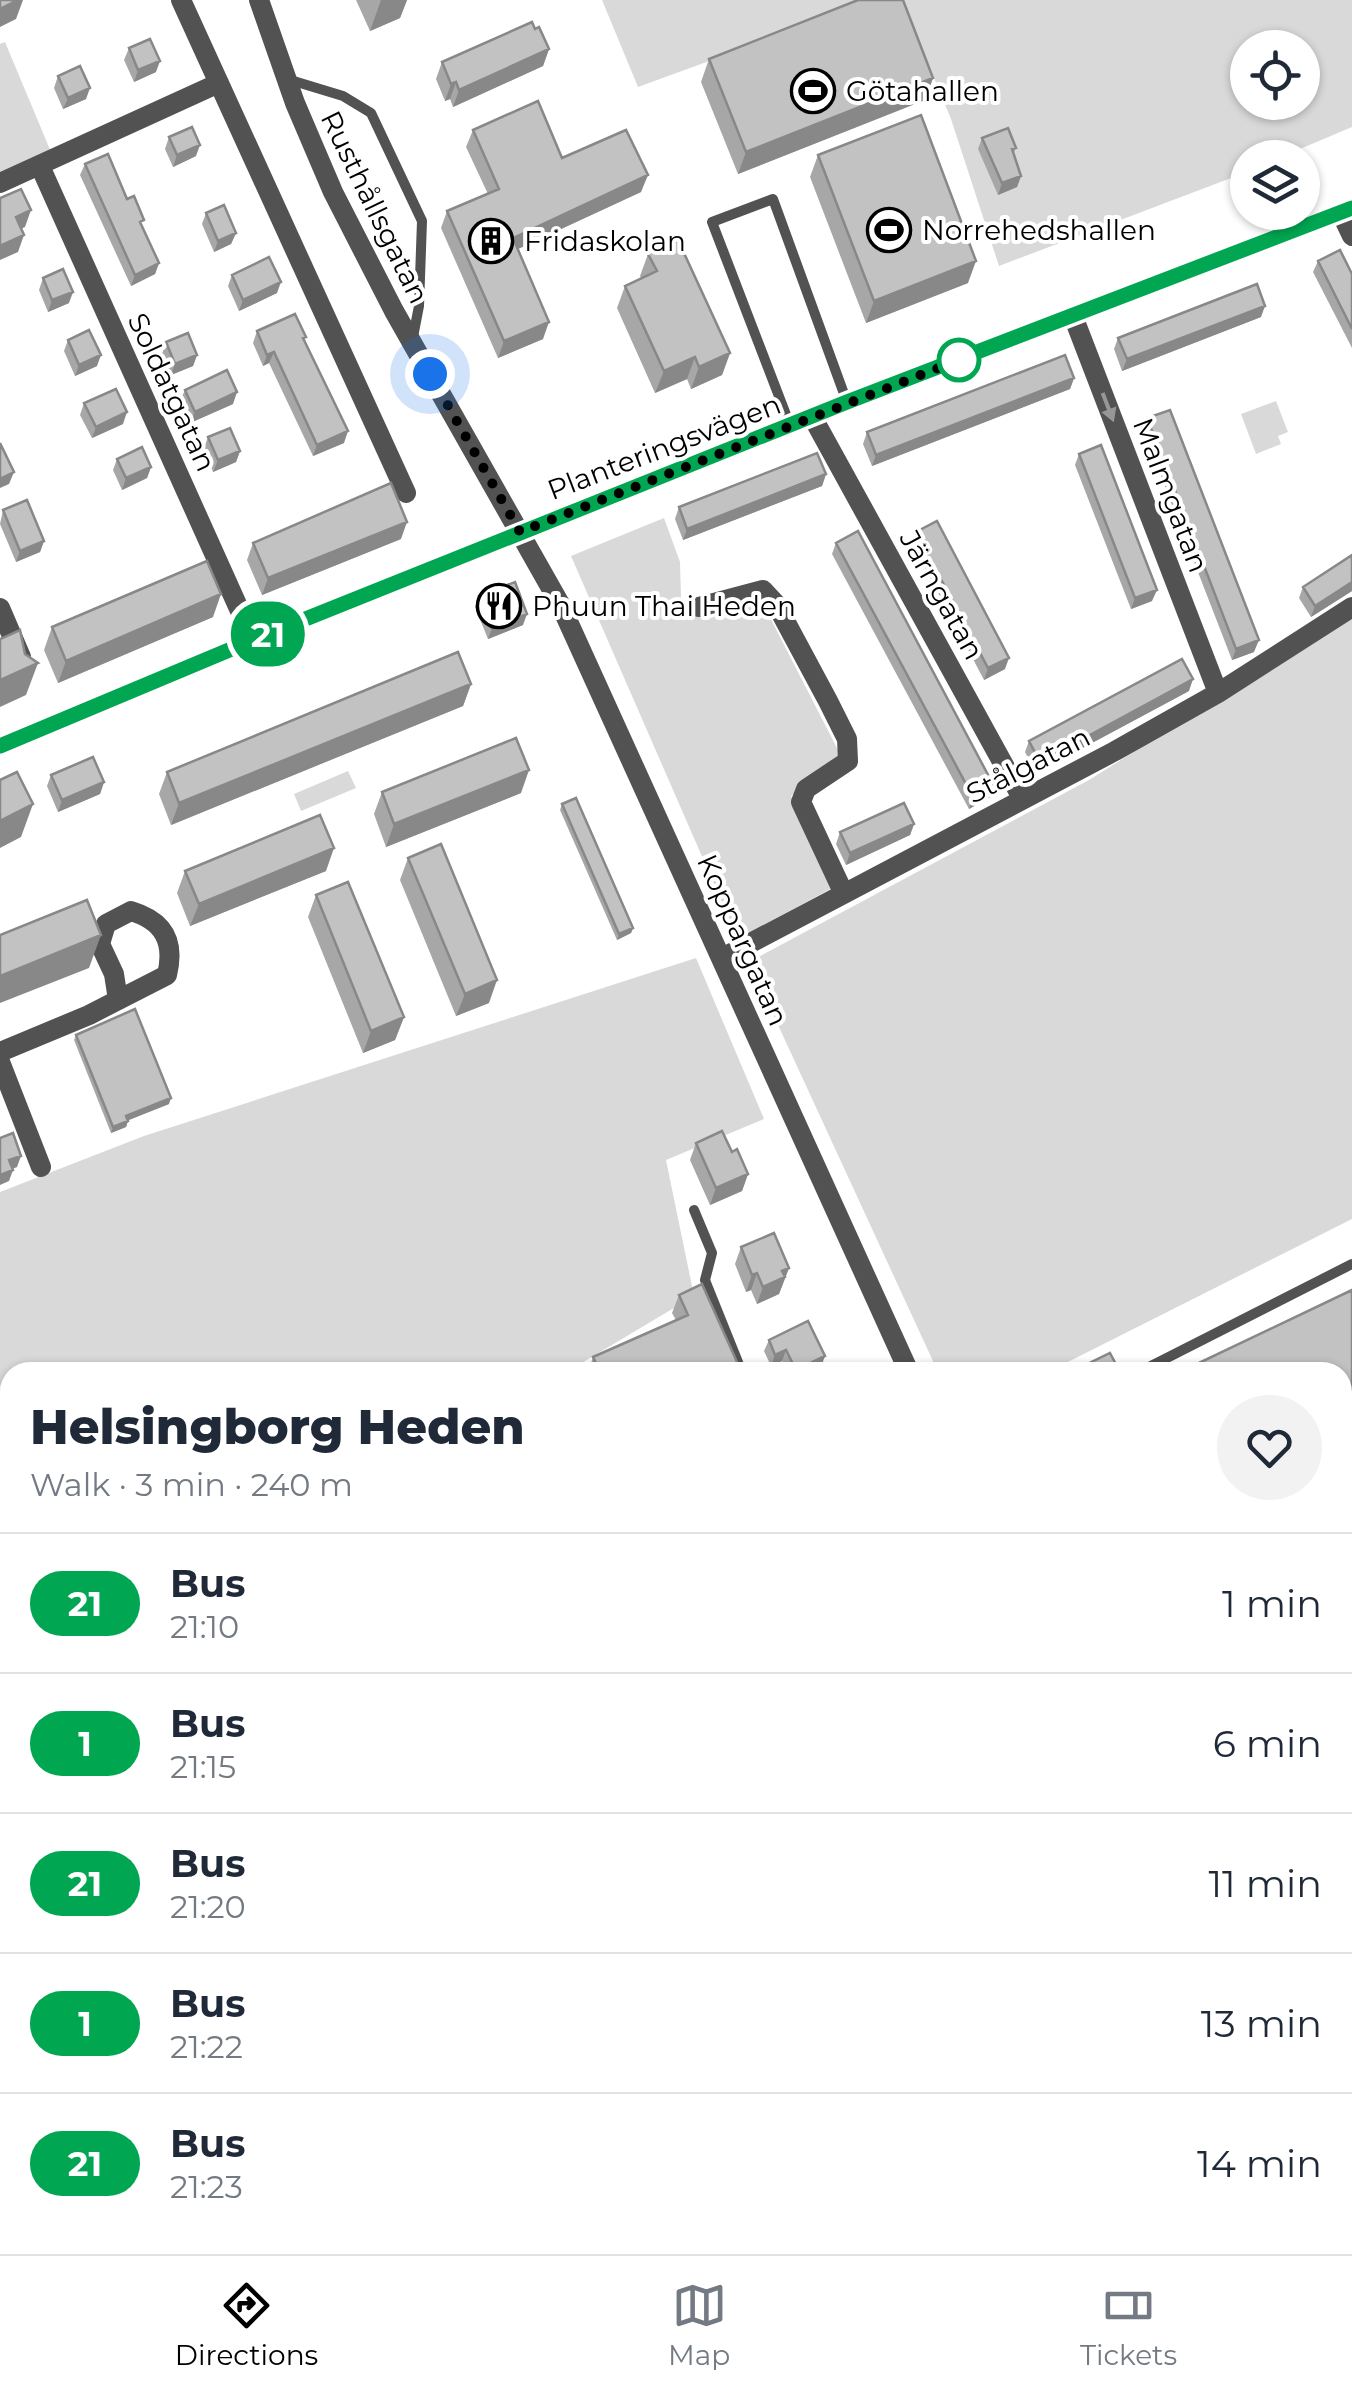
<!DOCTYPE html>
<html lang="en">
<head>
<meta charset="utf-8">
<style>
	:root { --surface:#fff; --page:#f2f2f3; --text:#1f2937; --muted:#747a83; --line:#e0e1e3; --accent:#000 }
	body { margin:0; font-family:Montserrat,sans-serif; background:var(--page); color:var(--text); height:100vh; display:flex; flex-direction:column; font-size:38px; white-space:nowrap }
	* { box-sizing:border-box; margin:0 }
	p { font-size:32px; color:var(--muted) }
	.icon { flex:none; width:55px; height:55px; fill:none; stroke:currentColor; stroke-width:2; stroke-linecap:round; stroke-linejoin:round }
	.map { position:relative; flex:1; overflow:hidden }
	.drawer { position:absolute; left:0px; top:1362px; width:1352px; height:892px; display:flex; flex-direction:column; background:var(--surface); border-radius:30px 30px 0 0; box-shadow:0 2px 8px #0004 }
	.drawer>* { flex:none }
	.badge { padding:0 20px; border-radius:32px; font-size:35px; line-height:65px }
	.tools { position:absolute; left:1230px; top:30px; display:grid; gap:20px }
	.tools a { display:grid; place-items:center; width:90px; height:90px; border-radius:50%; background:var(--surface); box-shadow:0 2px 8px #0004; font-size:50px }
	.you { position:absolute; width:50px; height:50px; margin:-25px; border:8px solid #fff; border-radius:50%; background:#1a73e8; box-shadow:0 0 0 15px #1a73e833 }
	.map>.badge { position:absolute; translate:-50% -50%; box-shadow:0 0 0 5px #fff }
	.round { display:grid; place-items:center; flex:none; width:105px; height:105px; border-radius:52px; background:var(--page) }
	.overview { display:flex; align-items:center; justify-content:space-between; height:170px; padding:0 30px }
	h1 { font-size:48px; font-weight:800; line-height:75px }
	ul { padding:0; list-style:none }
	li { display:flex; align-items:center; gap:30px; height:140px; padding:0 30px; border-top:2px solid var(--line) }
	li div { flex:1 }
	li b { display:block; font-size:38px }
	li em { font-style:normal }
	li .badge { min-width:110px; font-weight:700; text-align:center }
	.dock { display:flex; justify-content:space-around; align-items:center; height:140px; border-top:2px solid var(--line); background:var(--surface); font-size:28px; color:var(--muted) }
	.dock a { display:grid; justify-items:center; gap:5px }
	.dock .current { color:var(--accent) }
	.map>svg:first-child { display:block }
	.green { fill:#d9d9d9; fill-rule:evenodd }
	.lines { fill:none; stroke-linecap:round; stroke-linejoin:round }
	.service { stroke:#525252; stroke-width:10 }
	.minor { stroke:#525252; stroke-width:20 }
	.tertiary { stroke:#525252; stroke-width:20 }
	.rail-casing { stroke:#000; stroke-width:9 }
	.rail { stroke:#fff; stroke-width:5; stroke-dasharray:15; stroke-linecap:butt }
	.wall { fill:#a7a7a7 }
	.shaded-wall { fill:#888 }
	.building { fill:#c2c2c2; stroke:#888; stroke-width:2.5 }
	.oneway { fill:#979797 }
	.line-casing { stroke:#fff; stroke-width:22 }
	.line { stroke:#00a651; stroke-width:15 }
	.walk { stroke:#000; stroke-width:10; stroke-dasharray:0 18 }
	.stop-dot { fill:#fff; stroke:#00a651; stroke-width:5 }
	.labels { text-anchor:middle; stroke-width:8; stroke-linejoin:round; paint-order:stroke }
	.poi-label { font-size:28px; fill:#000; stroke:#fff; text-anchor:start }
	.street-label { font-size:28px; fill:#000; stroke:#fff }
</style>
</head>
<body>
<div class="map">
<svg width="1352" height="2254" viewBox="0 0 1352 2254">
	<rect width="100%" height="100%" fill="#fff"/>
	<path class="green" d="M602 0H876L638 87Z
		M902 0H1352V127L1281 157 1248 158 1247 172 999 266 951 119ZM1248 48H1302V102H1248Z
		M5 42 51 152 0 174V44Z
		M1276 401 1288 432 1278 436 1281 444 1256 454 1241 414Z
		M664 518 680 562 681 598 711 618 759 596 840 754 791 796 834 887 738 939 571 556Z
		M1352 615V1219L1048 1372H938L749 962 1089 780Z
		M348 771 356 788 301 811 294 794Z
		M696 958 764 1119 666 1160 694 1296 570 1370 571 1372H10V1410L0 1384V1192L144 1136Z
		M0 1772 10 1800V1949L0 1917Z"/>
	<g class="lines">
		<path class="service" d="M287 79 343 96 371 113 422 221 419 306 413 337
			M790 425 712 222 773 199 847 402
			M694 1210 712 1253 705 1280 742 1372
			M1144 1372 1151 1366 1352 1264
			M1342 1467 1352 1463
			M862 2245 866 2254
			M1213 2245 1217 2254
			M743 2254 749 2245"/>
		<path class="minor" d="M181 0 406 493
			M40 166 253 640
			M0 183 219 83
			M1341 213 1352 236
			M1073 316 1218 693
			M813 418 1022 798
			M699 607 763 590 776 604 828 701 847 739 848 761 806 789 801 802 844 894
			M0 608 21 657
			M722 958 1115 751 1218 693 1352 607
			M0 1052 89 1015 167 975C175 942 164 921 131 911L106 924 100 944 114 974 118 1000
			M0 1062 41 1167
			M0 1749 10 1776"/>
		<path class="tertiary" d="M259 0 295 103 333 192 394 311 560 604 909 1372
			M0 746 253 640 847 402 1352 208
			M1342 1525 1352 1521
			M0 2029 10 2026"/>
		<defs>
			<path id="rail" d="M1342 1609 1352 1605
				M1342 1634 1352 1630
				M1342 1721 1352 1724
				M1342 1743 1352 1747
				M0 2069 10 2065
				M0 2149 10 2143
				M0 2175 10 2170
				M757 2245 762 2254
				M1090 2245 1097 2254
				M108 2254 156 2248 227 2251"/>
		</defs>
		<use href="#rail" class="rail-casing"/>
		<use href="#rail" class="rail"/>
	</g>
	<path class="wall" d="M356 0H407L400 18 370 31Z
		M535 29 549 49 543 66 453 107 450 99 445 101 436 79 442 62Z
		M129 48 156 72 134 82 124 60Z
		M709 59 933 78 925 100 738 174 701 82Z
		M58 76 86 99 63 109 54 88Z
		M473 130 562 158 641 192 518 249 543 339 498 358 441 228 447 211 488 194 466 147Z
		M169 137 196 156 173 167 165 149Z
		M982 138 1016 148 1013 154 1021 176 1017 187 998 195 978 149Z
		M818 155 968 283 866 323 810 177Z
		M85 164 127 199 159 263 155 274 131 286 80 175Z
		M206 213 236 233 231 244 214 252 202 224Z
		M648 254 730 353 722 375 691 389 687 379 655 393 617 308 625 286 641 278 640 276Z
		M1318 261 1352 274V348L1313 272Z
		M232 275 277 293 239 311 228 286Z
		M43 278 69 303 48 312 39 290Z
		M1261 317 1122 371 1114 349 1118 338Z
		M257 331 304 341 344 443 313 456 269 363 263 366 253 343Z
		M68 340 97 366 75 376 64 351Z
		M166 342 197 355 193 366 171 375 162 354Z
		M1074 378 1070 389 872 466 863 444 867 432Z
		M185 390 233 404 190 423 180 401Z
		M84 403 123 424 92 438 80 415Z
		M1147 418 1254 652 1232 660 1143 430Z
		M208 437 240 451 236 462 213 472 204 448Z
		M1079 454 1152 601 1131 609 1075 465Z
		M117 459 151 467 147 478 122 490 113 470Z
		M826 474 822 486 683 540 675 519 679 507Z
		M3 510 44 541 40 552 16 562 0 524Z
		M916 532 1005 669 984 680 912 543Z
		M401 539 262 595 247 560 253 543Z
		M836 543 990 797 969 809 832 554Z
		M1352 555V591L1311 617 1299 598 1303 587Z
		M479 596 523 625 488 639 475 607Z
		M213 617 58 683 44 650 52 627Z
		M471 684 463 706 171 825 159 794 167 772Z
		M1189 691 1036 773 1025 752 1029 741Z
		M51 775 104 782 100 794 58 812 47 786Z
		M382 792 521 793 386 847 374 814Z
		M562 804 633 928 631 933 617 940 560 810Z
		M914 824 910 835 846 865 836 844 840 832Z
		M408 858 489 1003 456 1016 400 880Z
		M185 871H326L190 926 177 893Z
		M316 895 404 1017 395 1040 363 1053 308 917Z
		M76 1035 169 1104 128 1120 126 1127 111 1133 74 1040Z
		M696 1143 732 1152 748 1174 742 1191 710 1205 690 1160Z
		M741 1247 789 1268 779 1294 757 1304 751 1290 746 1292 735 1264Z
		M679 1295 740 1372H588L593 1357 676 1320 672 1313Z
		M769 1340 821 1367 809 1372H787L782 1361 771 1366 764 1351Z
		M10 1655V1693H9L0 1668 4 1657Z
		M899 2245H969L950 2254H903Z
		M1137 2245H1182L1186 2254H1141Z"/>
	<path class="shaded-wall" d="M18 0H23L16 19 0 27V9Z
		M381 0H407L400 18 370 31Z
		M549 49 543 66 453 107 459 90Z
		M160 61 156 72 134 82 138 70Z
		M933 78 925 100 738 174 746 152Z
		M456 82 450 99 445 101 451 84Z
		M90 88 86 99 63 109 68 98Z
		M200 145 196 156 173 167 177 155Z
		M648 175 641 192 507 254 513 238Z
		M1021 176 1017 187 998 195 1002 183Z
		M31 210 25 227 10 234 16 217Z
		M236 233 231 244 214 252 218 241Z
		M24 235 18 252 0 260V246Z
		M976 261 968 283 866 323 874 301Z
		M159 263 155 274 131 286 135 275Z
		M281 282 277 293 239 311 243 300Z
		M73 292 69 303 48 312 52 300Z
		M1265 306 1261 317 1122 371 1127 359Z
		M549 322 543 339 498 358 504 341Z
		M274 352 269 363 263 366 267 355Z
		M730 353 722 375 691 389 699 367Z
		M101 355 97 366 75 376 79 365Z
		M197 355 193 366 171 375 175 364Z
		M695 357 687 379 655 393 664 371Z
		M1074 378 1070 389 872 466 876 455Z
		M237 392 233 404 190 423 195 412Z
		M127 412 123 424 92 438 96 427Z
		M348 431 344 443 313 456 317 445Z
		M240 451 236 462 213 472 218 460Z
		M151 467 147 478 122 490 126 478Z
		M14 472 9 484 0 488V479Z
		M826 474 822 486 683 540 687 529Z
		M407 522 401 539 262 595 268 578Z
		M44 541 40 552 16 562 20 551Z
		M1352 582V591L1311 617 1315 606Z
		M1157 590 1152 601 1131 609 1135 598Z
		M221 594 213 617 58 683 66 661Z
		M527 614 523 625 488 639 492 628Z
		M1259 640 1254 652 1232 660 1236 649Z
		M1009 658 1005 669 984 680 988 668Z
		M38 663 26 695 0 707V680Z
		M1193 679 1189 691 1036 773 1040 762Z
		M471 684 463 706 171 825 179 803Z
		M529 770 521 793 386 847 394 824Z
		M104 782 100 794 58 812 62 800Z
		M994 786 990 797 969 809 973 797Z
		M33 804 21 837 0 848V821Z
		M914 824 910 835 846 865 850 853Z
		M334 848 326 871 190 926 199 904Z
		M633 928 631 933 617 940 619 934Z
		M101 935 89 968 0 1003V976Z
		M497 980 489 1003 456 1016 465 994Z
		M404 1017 395 1040 363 1053 371 1031Z
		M171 1098 169 1104 124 1122 126 1116Z
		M128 1121 126 1127 111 1133 113 1127Z
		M21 1156 17 1167 5 1172 9 1160Z
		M13 1170 9 1181 0 1185V1175Z
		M748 1174 742 1191 710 1205 716 1188Z
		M789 1268 779 1294 757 1304 763 1287 782 1271Z
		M757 1273 751 1290 746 1292 752 1275Z
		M786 1350 782 1361 771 1366 775 1355Z
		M825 1356 821 1367 809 1372H794L796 1370Z
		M1352 1405V1423L1342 1428V1410Z
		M10 1618V1628L0 1632V1622Z
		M1352 2210V2232L1342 2237V2219Z
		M929 2245H969L950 2254H918L919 2250Z"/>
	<path class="building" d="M0 0H18L0 9Z
		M858 0H903L933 78 746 152 709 59Z
		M532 22 535 29 539 27 549 49 459 90 456 82 451 84 442 62Z
		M150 39 160 61 138 70 129 48Z
		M80 66 90 88 68 98 58 76Z
		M538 101 562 158 626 130 648 175 513 238 549 322 504 341 447 211 499 189 473 130Z
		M921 115 976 261 874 301 818 155Z
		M192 127 200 145 177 155 169 137Z
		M1008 128 1016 148 1012 149 1021 176 1002 183 982 138Z
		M108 154 127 199 134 196 144 220 140 222 159 263 135 275 85 164Z
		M21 189 31 210 16 217 24 235 0 246V198Z
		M224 205 236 233 218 241 206 213Z
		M678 240 730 353 699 367 695 357 664 371 625 286 657 271 648 254Z
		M1340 250 1352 274V329L1318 261Z
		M269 257 281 282 243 300 232 275Z
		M63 269 73 292 52 300 43 278Z
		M1257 284 1265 306 1127 359 1118 338Z
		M295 314 306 337 303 338 348 431 317 445 274 352 267 355 257 331Z
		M89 330 101 355 79 365 68 340Z
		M188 333 197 355 175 364 166 342Z
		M1065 355 1074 378 876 455 867 432Z
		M227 370 237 392 195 412 185 390Z
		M116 389 127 412 96 427 84 403Z
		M1170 410 1259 640 1236 649 1147 418Z
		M230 428 240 451 218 460 208 437Z
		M0 443 14 472 0 479Z
		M1101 445 1157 590 1135 598 1079 454Z
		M142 447 151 467 126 478 117 459Z
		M817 453 826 474 687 529 679 507Z
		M391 483 407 522 268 578 253 543Z
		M27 500 44 541 20 551 3 510Z
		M937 521 1009 658 988 668 916 532Z
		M858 531 994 786 973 797 836 543Z
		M1352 555V582L1315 606 1303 587Z
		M207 561 221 594 66 661 52 627Z
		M515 582 527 614 492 628 479 596Z
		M20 630 25 654 38 663 0 680V639Z
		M458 652 471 684 179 803 167 772Z
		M1182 659 1193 679 1040 762 1029 741Z
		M516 738 529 770 394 824 382 792Z
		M93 757 104 782 62 800 51 775Z
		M17 772 33 804 0 821V780Z
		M576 798 633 928 619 934 562 804Z
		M904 803 914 824 850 853 840 832Z
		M320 815 334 848 199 904 185 871Z
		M441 844 497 980 465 994 408 858Z
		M348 882 404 1017 371 1031 316 895Z
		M87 900 101 935 0 976V935Z
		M135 1009 171 1098 126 1116 128 1121 113 1127 76 1035Z
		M722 1131 732 1152 737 1149 748 1174 716 1188 696 1143Z
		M13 1133 21 1156 9 1160 13 1170 0 1175V1138Z
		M774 1233 789 1268 782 1271 785 1277 763 1287 757 1273 752 1275 741 1247Z
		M702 1284 737 1362 740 1372H600L593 1357 688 1315 679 1295Z
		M1352 1290V1405L1342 1410V1372H1180Z
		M808 1321 825 1356 796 1370 786 1350 775 1355 769 1340Z
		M1110 1353 1120 1372H1071Z
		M5 1590 10 1602V1618L0 1622V1592Z
		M10 1655V1673L4 1657Z
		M1342 1659 1348 1672 1342 1674Z
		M1352 2080V2214L1342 2219V2084Z
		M1150 2245H1182L1186 2254H1155Z
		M813 2248 816 2254H801Z"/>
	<defs><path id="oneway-solid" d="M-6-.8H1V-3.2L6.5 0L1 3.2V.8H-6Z" transform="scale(2.5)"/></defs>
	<use class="oneway" href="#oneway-solid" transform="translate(1108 407) rotate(69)"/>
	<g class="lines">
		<defs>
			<path id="line" d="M0 746 253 640 847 402 1352 208"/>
		</defs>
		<use href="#line" class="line-casing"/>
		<use href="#line" class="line"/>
		<path class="walk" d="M430 374 520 532 959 360"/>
	</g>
	<defs>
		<symbol id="stadium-ring" viewBox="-11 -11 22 22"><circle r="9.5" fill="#fff" stroke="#000" stroke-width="1.5"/><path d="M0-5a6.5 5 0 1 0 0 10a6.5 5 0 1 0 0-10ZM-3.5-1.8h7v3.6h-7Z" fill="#000"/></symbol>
		<symbol id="building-ring" viewBox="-11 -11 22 22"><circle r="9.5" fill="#fff" stroke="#000" stroke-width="1.5"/><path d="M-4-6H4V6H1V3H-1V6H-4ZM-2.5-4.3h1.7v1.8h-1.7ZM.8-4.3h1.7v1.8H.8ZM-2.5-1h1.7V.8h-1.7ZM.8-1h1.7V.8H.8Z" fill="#000"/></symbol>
		<symbol id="restaurant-ring" viewBox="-11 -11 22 22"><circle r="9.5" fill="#fff" stroke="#000" stroke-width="1.5"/><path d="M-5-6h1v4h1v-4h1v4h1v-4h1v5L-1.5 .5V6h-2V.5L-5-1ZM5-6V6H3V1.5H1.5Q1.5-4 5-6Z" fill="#000"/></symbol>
	</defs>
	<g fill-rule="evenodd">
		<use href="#stadium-ring" x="788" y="66" width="50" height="50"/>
		<use href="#stadium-ring" x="864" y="205" width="50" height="50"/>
		<use href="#building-ring" x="466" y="216" width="50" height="50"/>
		<use href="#restaurant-ring" x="474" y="581" width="50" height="50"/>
	</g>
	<circle class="stop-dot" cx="959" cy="360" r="20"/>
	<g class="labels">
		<g class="poi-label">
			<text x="846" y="101">Götahallen</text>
			<text x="922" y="240">Norrehedshallen</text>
			<text x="524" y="251">Fridaskolan</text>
			<text x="532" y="616">Phuun Thai Heden</text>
		</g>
		<g class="street-label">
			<text transform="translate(375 207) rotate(64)" y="10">Rusthållsgatan</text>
			<text transform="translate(172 392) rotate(65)" y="10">Soldatgatan</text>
			<text transform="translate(664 447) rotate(-21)" y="10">Planteringsvägen</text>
			<text transform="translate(1171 495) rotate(69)" y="10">Malmgatan</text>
			<text transform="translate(942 595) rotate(61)" y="10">Järngatan</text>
			<text transform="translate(1028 765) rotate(-27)" y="10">Stålgatan</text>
			<text transform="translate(743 940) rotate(66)" y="10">Koppargatan</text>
		</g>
	</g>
</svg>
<div class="tools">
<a><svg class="icon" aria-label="locate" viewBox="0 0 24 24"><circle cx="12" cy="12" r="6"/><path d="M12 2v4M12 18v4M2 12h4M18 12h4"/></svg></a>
<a><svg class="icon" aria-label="layers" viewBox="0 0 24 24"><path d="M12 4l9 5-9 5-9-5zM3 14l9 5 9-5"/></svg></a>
</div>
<div class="you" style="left:430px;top:374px"></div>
<b class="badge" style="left:268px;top:634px;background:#00a651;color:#fff">21</b>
<section class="drawer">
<div class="overview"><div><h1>Helsingborg Heden</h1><p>Walk · 3 min · 240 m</p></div><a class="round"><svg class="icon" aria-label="heart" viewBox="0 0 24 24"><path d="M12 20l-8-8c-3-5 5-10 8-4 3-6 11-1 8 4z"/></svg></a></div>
<ul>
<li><span class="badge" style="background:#00a651;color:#fff">21</span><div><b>Bus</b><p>21:10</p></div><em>1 min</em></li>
<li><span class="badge" style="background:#00a650;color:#fff">1</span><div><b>Bus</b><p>21:15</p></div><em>6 min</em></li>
<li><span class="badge" style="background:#00a651;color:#fff">21</span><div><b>Bus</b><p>21:20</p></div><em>11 min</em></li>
<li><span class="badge" style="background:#00a650;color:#fff">1</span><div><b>Bus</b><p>21:22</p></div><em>13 min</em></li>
<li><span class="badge" style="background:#00a651;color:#fff">21</span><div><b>Bus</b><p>21:23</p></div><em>14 min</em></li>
</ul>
</section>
</div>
<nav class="dock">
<a class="current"><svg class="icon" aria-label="directions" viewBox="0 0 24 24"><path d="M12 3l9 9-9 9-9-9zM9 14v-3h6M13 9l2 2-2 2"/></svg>Directions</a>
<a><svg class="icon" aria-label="map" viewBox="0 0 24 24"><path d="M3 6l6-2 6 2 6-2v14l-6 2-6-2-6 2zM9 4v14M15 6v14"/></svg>Map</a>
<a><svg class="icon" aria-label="tickets" viewBox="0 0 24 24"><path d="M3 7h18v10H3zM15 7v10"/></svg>Tickets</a>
</nav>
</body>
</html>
